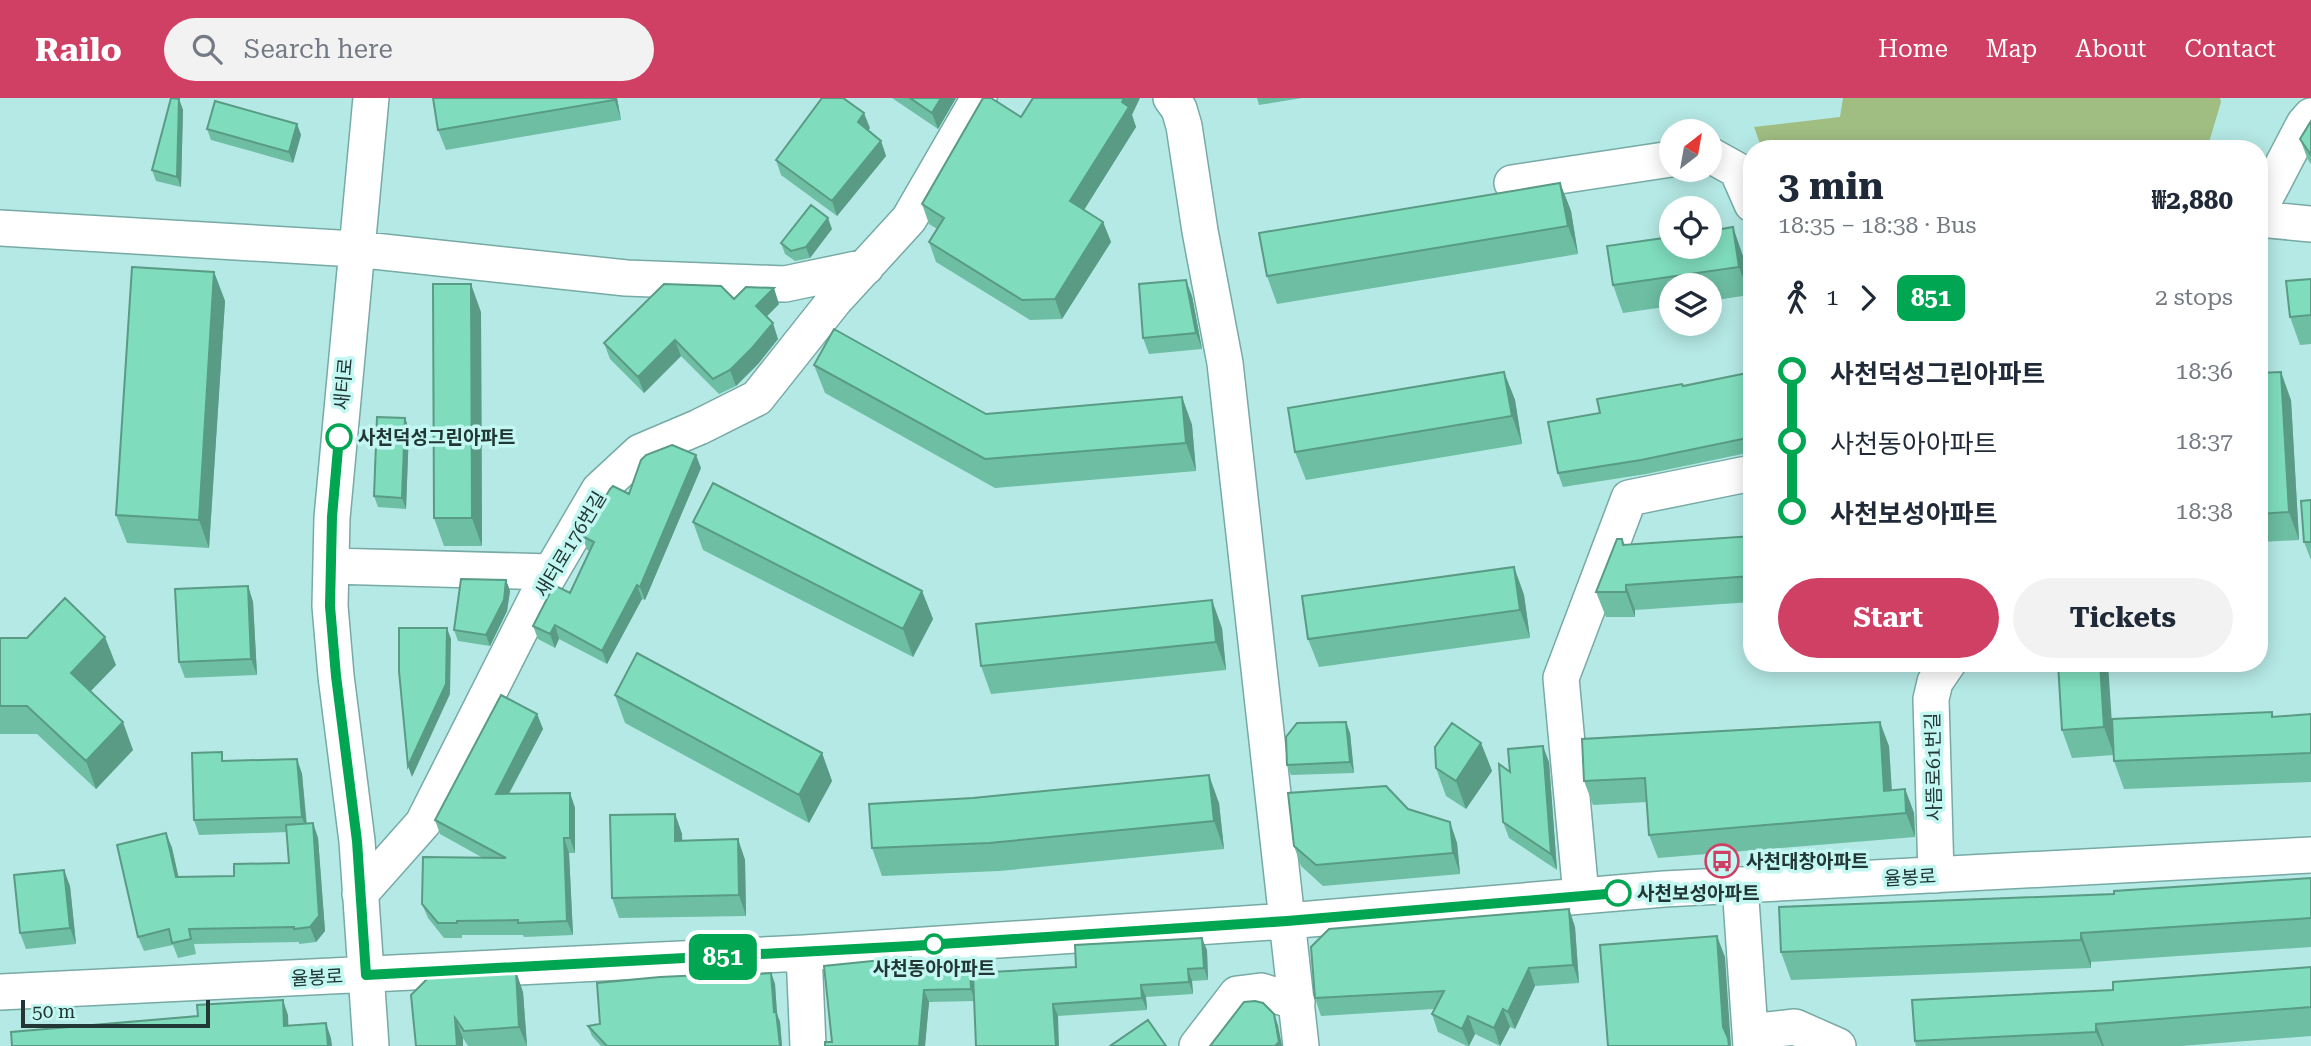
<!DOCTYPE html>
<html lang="en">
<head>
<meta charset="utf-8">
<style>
	:root { --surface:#fff; --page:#f2f2f3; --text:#1f2937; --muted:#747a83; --accent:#d04065 }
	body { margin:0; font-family:"Roboto Serif","Noto Sans KR",serif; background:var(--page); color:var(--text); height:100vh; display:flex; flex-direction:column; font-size:26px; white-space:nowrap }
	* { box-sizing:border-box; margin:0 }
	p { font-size:23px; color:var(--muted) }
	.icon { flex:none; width:38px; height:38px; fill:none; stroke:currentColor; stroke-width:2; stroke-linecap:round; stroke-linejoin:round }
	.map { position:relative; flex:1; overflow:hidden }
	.side { position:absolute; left:1743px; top:42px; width:525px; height:532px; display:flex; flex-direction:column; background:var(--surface); border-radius:28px; box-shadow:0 4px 18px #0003 }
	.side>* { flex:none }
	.badge { padding:0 14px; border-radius:10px; font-size:24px; line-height:46px }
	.needle { width:46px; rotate:31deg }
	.tools { position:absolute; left:1659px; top:21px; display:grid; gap:14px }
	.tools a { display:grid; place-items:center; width:63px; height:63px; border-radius:50%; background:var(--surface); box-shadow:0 4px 18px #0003; font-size:35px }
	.scale { position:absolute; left:21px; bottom:18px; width:189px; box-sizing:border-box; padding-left:7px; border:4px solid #213635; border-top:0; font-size:19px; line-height:24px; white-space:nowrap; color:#213635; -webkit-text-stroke:5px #c2f7f2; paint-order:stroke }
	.map>.badge { position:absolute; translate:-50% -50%; box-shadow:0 0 0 4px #fff }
	.legs { display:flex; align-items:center; gap:10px; height:77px; padding:0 35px; font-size:23px }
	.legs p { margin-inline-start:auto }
	.summary { display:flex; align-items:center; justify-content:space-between; height:119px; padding:0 35px }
	h1 { font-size:38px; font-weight:700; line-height:52px }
	.button { display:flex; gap:14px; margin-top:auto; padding:14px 35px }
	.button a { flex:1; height:80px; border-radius:42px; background:var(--accent); color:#fff; font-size:28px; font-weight:700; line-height:80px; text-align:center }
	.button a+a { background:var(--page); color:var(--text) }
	ul { padding:0 35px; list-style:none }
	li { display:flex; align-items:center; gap:24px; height:70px; font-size:26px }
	li i { display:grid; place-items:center; width:10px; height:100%; margin:0 9px; background:currentColor }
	li i::after { content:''; width:18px; height:18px; margin:-9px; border:5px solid; border-radius:50%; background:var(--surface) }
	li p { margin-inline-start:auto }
	li:first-child i { background:linear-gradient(#0000 50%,currentColor 0) }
	li:last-child i { background:linear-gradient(currentColor 50%,#0000 0) }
	header { display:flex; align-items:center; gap:42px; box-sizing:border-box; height:98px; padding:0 35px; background:var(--accent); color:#fff }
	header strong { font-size:33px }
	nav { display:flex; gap:38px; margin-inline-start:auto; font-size:24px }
	.search { width:490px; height:63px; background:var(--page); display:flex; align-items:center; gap:18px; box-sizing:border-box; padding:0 24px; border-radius:38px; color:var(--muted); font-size:26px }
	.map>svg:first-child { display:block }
	.green { fill:#a0bd82 }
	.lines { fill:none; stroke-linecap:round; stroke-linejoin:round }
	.minor-casing { stroke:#77aaa5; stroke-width:38 }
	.minor { stroke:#fff; stroke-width:35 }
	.wall { fill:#6dbea3 }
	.shaded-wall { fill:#599b84 }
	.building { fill:#7fddbd; stroke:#599b84; stroke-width:2 }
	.line-1-casing { stroke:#fff; stroke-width:16 }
	.line-1 { stroke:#00a651; stroke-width:10 }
	.stop-1-dot { fill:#fff; stroke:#00a651; stroke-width:3.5 }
	.labels { text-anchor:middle; stroke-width:7; stroke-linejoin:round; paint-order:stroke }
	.street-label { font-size:19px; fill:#213635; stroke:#c2f7f2 }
	.stop-label { font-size:19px; font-weight:bold; fill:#213635; stroke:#c2f7f2; text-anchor:start }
	.poi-label { font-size:19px; font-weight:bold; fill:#213635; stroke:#c2f7f2; text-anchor:start }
</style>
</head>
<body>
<header>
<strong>Railo</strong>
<div class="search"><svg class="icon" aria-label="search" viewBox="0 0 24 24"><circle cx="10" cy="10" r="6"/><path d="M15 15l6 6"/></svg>Search here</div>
<nav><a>Home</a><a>Map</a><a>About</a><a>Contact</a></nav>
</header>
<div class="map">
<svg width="2311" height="948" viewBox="0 0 2311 948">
	<rect width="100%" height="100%" fill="#b5e9e5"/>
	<path class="green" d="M1843 0H2220L2221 4 2207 51H1762L1754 29 1840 19Z"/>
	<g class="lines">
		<defs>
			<path id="minor" d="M1171 0 1179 11 1184 28 1200 133 1225 265 1301 948
				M1710 57 1737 72 1752 106
				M1512 85 1671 61
				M2259 112 2304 26 2311 18
				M2259 121 2311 126
				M0 130 355 151 626 180 785 186 866 169
				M331 468 551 474
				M1936 777 1931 601 1935 584 1948 565
				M1740 787 1751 948
				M360 796 423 725 541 491 599 392 640 354 699 329 757 300 834 203 909 121 979 0
				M1581 797 1561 580 1629 400 1752 375
				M804 855 808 948
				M0 894 804 855 1287 823 1664 791 2311 757
				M1750 934 1795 929 1838 948
				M371 948 357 743 336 578 330 508 332 420 371 0
				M1197 948 1237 896 1261 893 1297 904"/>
		</defs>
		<use href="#minor" class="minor-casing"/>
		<use href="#minor" class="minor"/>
	</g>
	<path class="wall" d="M617 0 621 22 446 52 438 32Z
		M892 0H956L938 31Z
		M1257 0H1302L1259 7Z
		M179 1 183 12 181 89 156 83 152 72Z
		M1132 17 1136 29 1084 112 1103 124 1111 144 1062 221 1030 222 936 164 929 144 937 131 929 126 922 106 1021 19Z
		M2311 23V66L2308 62 2300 41Z
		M297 26 301 37 293 65 211 42 207 31Z
		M870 30 868 33 881 43 886 58 837 118 781 77 776 62Z
		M1560 85 1571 113 1578 156 1277 206 1267 178Z
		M832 131 810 160 795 163 785 156 781 145Z
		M1743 158 1749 197 1710 203V187H1671V208L1623 215 1613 187Z
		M214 174 225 203 209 450 127 445 116 417Z
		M2311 181V246L2300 247 2290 219Z
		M1192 198 1202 251 1149 256 1143 240Z
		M734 201 779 206 766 219 778 241 758 266 736 288 719 296 681 258 644 295 610 261 604 245Z
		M481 214 482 448H444L434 420Z
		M814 267 986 316 1182 299 1192 327 1196 373 995 390 825 295Z
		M1504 274 1515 302 1522 346 1306 382 1295 354Z
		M1752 274V354L1646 376 1563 389 1558 375 1600 315 1683 288Z
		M2259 275 2291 302 2299 442 2261 444 2259 440Z
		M405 320 409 331 406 411 378 409 374 398Z
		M701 370 645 502 642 501 607 566 559 541 555 550 538 541 533 528 570 495 590 453 587 452 582 438 629 396Z
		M2311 402V462L2304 444Z
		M693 424 922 493 933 521 913 559 703 452Z
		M1752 438V504L1635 512V519H1606L1596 494 1622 441 1625 447Z
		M1514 469 1524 497 1530 540 1319 569 1308 541Z
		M506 482 510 493 507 513 490 548 458 543 454 532Z
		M248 488 253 504 257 577 185 580 179 564Z
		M1222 530 1226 572 991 596 981 568Z
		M0 540 116 567 90 594 133 652 96 691 37 636H0Z
		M615 597 822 655 832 683 809 725 625 625Z
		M2272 614 2274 619 2311 616V684L2124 691 2114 663V657L2072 660 2062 632 2112 625Z
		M537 616 543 631 509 696 570 695 575 710V755H569L573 837 524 839 523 837H462V840H444L428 820 422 806 483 760 440 736 435 722Z
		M1350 635 1354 675 1291 677 1287 667Z
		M1481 645 1492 673 1466 711 1446 698 1436 670Z
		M1889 648 1892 692 1905 691 1914 715 1915 739 1658 760 1649 737 1647 704 1593 707 1584 683Z
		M297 661 302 676 307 726 313 725 318 740 325 833 316 844 299 846V844L194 846 196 856 178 860 173 847 144 853 138 839 166 735 172 750 178 779 234 778 289 765 287 734 199 737 194 722 225 663Z
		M1549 664 1557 772 1509 740 1503 724 1510 674Z
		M1219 705 1224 751 999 773 882 778 872 750Z
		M1408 711 1450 724 1457 745 1460 776 1323 788 1301 768 1294 748Z
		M675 716 682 736V742L738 741 745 762 746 818 619 820 612 800Z
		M2311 780V849L2091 864V870L1791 882 1781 854 2114 796Z
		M70 788 76 846 26 851 20 835Z
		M1569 811 1575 829 1579 885 1535 888 1515 931 1510 929 1500 948 1475 936 1469 948H1467L1438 934 1432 916 1434 911 1321 918 1315 900Z
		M1207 852 1208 882 1192 883 1193 896 1146 899 1147 912 1058 918 974 903 929 904 925 948H825L832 944 914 868 970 866 973 876 1076 869Z
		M2311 869V938L2181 948H1916L1915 943 2113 892Z
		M771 875 775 886 777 916 780 924 782 948H601L592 938 588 928 600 926 702 877 703 880Z
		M523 894 527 948H468L463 940V948H416L411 897Z"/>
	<path class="shaded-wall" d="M614 0H617L621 22Z
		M941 0H956L938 31 932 15Z
		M1124 0H1140L1132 17 1136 29 1077 123 1070 103Z
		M179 1 183 12 181 89 177 79Z
		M864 15 870 30 863 39 858 24Z
		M297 26 301 37 293 65 289 54Z
		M881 43 886 58 837 118 832 103Z
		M1560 85 1571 113 1578 156 1568 128Z
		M828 120 832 131 810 160 806 149Z
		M1103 124 1111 144 1062 221 1055 201Z
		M1733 129 1743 158 1749 197 1739 169Z
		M214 174 225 203 209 450 199 422Z
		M1186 182 1192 198 1202 251 1196 235Z
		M471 186 481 214 482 448 472 420Z
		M774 190 779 206 761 224 756 208Z
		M773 225 778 241 758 266 736 288 730 272Z
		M675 242 681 258 644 295 638 279Z
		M1504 274 1515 302 1522 346 1512 318Z
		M2281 274 2291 302 2299 442 2289 414Z
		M1182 299 1192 327 1196 373 1186 345Z
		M405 320 409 331 406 411 402 400Z
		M696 357 701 370 645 502 640 489Z
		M1514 469 1524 497 1530 540 1520 512Z
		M506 482 510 493 507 513 490 548 486 537Z
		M637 487 642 501 607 566 602 553Z
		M1626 487 1635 512V519L1626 494Z
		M248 488 253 504 257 577 251 561Z
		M922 493 933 521 913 559 903 531Z
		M1212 502 1222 530 1226 572 1216 544Z
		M555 527 559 541 555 550 550 536Z
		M447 530 451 541 450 596 412 679 408 668Z
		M105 539 116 567 81 603 71 575Z
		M2100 565H2108L2114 657 2104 629Z
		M537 616 543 631 501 710 496 696Z
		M123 624 133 652 96 691 86 663Z
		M1346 624 1350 635 1354 675 1350 664Z
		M1880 624 1889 648 1893 716 1884 693Z
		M1481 645 1492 673 1466 711 1456 683Z
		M1543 648 1549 664 1557 772 1551 756Z
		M822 655 832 683 809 725 799 697Z
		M297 661 302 676 307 734 302 719Z
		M1209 677 1219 705 1224 751 1214 723Z
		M1905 691 1914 715 1915 739 1906 715Z
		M570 695 575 710V755L570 740Z
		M675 716 682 736 683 763 675 743Z
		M1450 724 1457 745 1460 776 1453 755Z
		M313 725 318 740 325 833 316 844 310 829Z
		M166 735 172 750 182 794 176 779Z
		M564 740 569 755 573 837 567 823Z
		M738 741 745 762 746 818 739 797Z
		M64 772 70 788 76 846 70 830Z
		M1569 811 1575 829 1579 885 1573 867Z
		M2081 835 2091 864V870L2081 842Z
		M1717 838 1725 859 1731 948H1729L1723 929Z
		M1202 840 1207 852 1208 882 1204 870Z
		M970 866 974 878 975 903 971 891Z
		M1529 870 1535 888 1515 931 1508 914Z
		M1188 871 1192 883 1193 896 1189 884Z
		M516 873 523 894 527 948 519 929Z
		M771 875 775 886 777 916 780 924 782 948H780L774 914Z
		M1141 887 1146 899 1147 912 1142 900Z
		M924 892 929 904 925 948H919Z
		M283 902 288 917 289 943 284 928Z
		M1053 906 1058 918 1059 948H1056Z
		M1503 911 1510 929 1500 948 1494 930Z
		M1274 916 1278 927 1282 948H1275Z
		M1468 918 1475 936 1469 948 1462 931Z
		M455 920 463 940V948H457Z
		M326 925 331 940 332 948H328Z
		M2096 926 2104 948H2102L2096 934Z"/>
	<path class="building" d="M171 0 179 1 177 79 152 72Z
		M433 0H614V2L438 32Z
		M822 0H843L864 15 858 24 881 43 832 103 776 62Z
		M910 0H941L932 15Z
		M983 0H991L1021 19 1033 0H1124L1122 4 1129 9 1070 103 1103 124 1055 201 1022 202 929 144 944 120 922 106Z
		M215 3 297 26 289 54 207 31Z
		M2311 23V57L2300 41Z
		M1560 85 1568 128 1267 178 1259 135Z
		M811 107 828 120 806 149 791 153 781 145Z
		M1733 129 1739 169 1613 187 1607 148 1671 139V149H1710V133Z
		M132 169 214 174 199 422 116 417Z
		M2311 181V217L2290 219 2286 183Z
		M1186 182 1196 235 1143 240 1139 186Z
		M433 186H471L472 420H434Z
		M664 186 721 188 734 201 746 189 774 190 756 208 773 225 752 250 730 272 713 281 675 242 638 279 604 245Z
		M834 231 986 316 1182 299 1186 345 985 361 814 267Z
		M1504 274 1512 318 1295 354 1288 310Z
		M1752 274V339L1641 362 1558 375 1548 324 1600 315 1597 301 1682 286 1683 288Z
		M2281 274 2289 414 2259 416V275Z
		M377 319 405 320 402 400 374 398Z
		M672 347 696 357 640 489 637 487 602 553 555 527 550 536 533 528 554 487 570 495 594 444 582 438 610 391 613 388 629 396 641 362 646 357Z
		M713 385 922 493 903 531 693 424Z
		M2311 402V444H2304L2301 403Z
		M1752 438V478L1626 487V494H1596L1617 441H1622L1623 447Z
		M1514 469 1520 512 1308 541 1302 498Z
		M461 481 506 482 504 502 486 537 454 532Z
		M248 488 251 561 179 564 175 491Z
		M65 500 105 539 71 575 123 624 86 663 27 608H0V540H27Z
		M1212 502 1216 544 981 568 976 526Z
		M399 530H447L446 586 408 668 399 573Z
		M637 555 822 655 799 697 615 597Z
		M2058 565H2100L2104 629 2062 632Z
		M501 597 537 616 496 696 570 695V740H564L567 823 518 825V822L457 823V825H438L422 806 423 759 506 760 435 722Z
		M2272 614V619L2311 616V655L2114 663 2112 621Z
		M1346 624 1350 664 1287 667 1286 639 1297 625Z
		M1880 624 1884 693 1905 691 1906 715 1649 737 1645 680 1584 683 1582 641Z
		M1452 625 1481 645 1456 683 1436 670 1435 649Z
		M1543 648 1551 756 1503 724 1499 666 1510 674 1508 651Z
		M222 654V663L297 661 302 719 194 722 192 655Z
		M1209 677 1214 723 989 745 872 750 869 706 973 700Z
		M1386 688 1408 711 1450 724 1453 755 1316 767 1294 748 1288 695Z
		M675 716V743L738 741 739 797 612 800 610 717Z
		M313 725 319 818 310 829 294 831V829L189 831 191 841 172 845 169 831 138 839 117 747 166 735 176 779 234 778V766L289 765 286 727Z
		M64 772 70 830 20 835 14 777Z
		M2311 780V820L2081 835V842L1781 854 1779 809 2114 796V793Z
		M1569 811 1573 867 1529 870 1508 914 1503 911 1494 930 1468 918 1462 931 1432 916 1444 893 1315 900 1311 849 1329 831Z
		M1717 838 1723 929 1728 940 1729 948H1608L1600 847Z
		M1202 840 1204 870 1188 871 1189 884 1141 887 1142 900 1053 906 1056 948H976L973 875 1076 869 1075 847Z
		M911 859 912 868 970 866 971 891 924 892 919 948H825V944H832L824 868Z
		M2311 869V909L2096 926V934L1915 943 1912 902 2113 892V884Z
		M516 873 519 929 464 933 455 920 457 948H416L411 897 430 878Z
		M771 875 774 914 776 913 780 948H607L588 928 600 926 597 885 660 879 702 877 703 880Z
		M283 902 284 928 326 925 328 948H12L11 934 198 918 197 907Z
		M1255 903 1263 905 1274 916 1279 944 1275 948H1210L1244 904Z
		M1148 922 1166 948H1110Z"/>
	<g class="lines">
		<defs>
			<path id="line-1" d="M339 339 332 419 330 508 336 578 357 743 366 877 911 848 1287 823 1618 795"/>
		</defs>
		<use href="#line-1" class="line-1-casing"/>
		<use href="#line-1" class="line-1"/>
	</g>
	<defs>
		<symbol id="bus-ring" viewBox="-11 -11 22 22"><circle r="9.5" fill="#c2f7f2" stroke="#d04065" stroke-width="1.5"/><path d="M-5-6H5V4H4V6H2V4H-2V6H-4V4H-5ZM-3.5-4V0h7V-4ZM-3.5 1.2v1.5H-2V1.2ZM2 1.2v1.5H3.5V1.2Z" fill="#d04065"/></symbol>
	</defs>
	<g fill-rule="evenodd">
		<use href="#bus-ring" x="1703" y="744" width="38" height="38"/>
	</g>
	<g class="stop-1-dot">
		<circle cx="339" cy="339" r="12"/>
		<circle cx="1618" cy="795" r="12"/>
		<circle cx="934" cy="846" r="9"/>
	</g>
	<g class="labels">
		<g class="street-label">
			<text transform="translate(343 286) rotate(-85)" y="7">새터로</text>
			<text transform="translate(570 446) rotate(-59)" y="7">새터로176번길</text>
			<text transform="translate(1933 669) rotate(-91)" y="7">사뜸로61번길</text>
			<text transform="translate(1910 779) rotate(-3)" y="7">율봉로</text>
			<text transform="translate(317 879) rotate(-3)" y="7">율봉로</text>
		</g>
		<g class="stop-label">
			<text x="358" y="346">사천덕성그린아파트</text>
			<text x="1637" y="802">사천보성아파트</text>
			<text x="934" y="877" text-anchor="middle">사천동아아파트</text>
		</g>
		<g class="poi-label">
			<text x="1746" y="770">사천대창아파트</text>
		</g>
	</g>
</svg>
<div class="tools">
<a><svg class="needle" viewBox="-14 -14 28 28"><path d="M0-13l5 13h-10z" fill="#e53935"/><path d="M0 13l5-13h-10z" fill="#747a83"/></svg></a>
<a><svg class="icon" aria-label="locate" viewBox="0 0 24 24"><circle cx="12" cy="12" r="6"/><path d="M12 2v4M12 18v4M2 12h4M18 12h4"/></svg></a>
<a><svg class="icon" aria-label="layers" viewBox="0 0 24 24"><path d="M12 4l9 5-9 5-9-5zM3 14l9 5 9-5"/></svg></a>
</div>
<div class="scale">50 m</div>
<b class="badge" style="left:723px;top:859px;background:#00a651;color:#fff">851</b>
<section class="side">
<div class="summary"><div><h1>3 min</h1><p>18:35 – 18:38 · Bus</p></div><b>₩2,880</b></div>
<div class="legs"><svg class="icon" aria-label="walk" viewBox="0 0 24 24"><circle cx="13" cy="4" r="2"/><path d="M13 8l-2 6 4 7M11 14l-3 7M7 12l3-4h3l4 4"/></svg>1<svg class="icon" aria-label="forward" viewBox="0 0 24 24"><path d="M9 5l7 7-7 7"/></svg><b class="badge" style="background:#00a651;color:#fff">851</b><p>2 stops</p></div>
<ul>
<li><i style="color:#00a651"></i><b>사천덕성그린아파트</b><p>18:36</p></li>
<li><i style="color:#00a651"></i><span>사천동아아파트</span><p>18:37</p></li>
<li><i style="color:#00a651"></i><b>사천보성아파트</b><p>18:38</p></li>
</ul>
<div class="button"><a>Start</a><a>Tickets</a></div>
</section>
</div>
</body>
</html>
